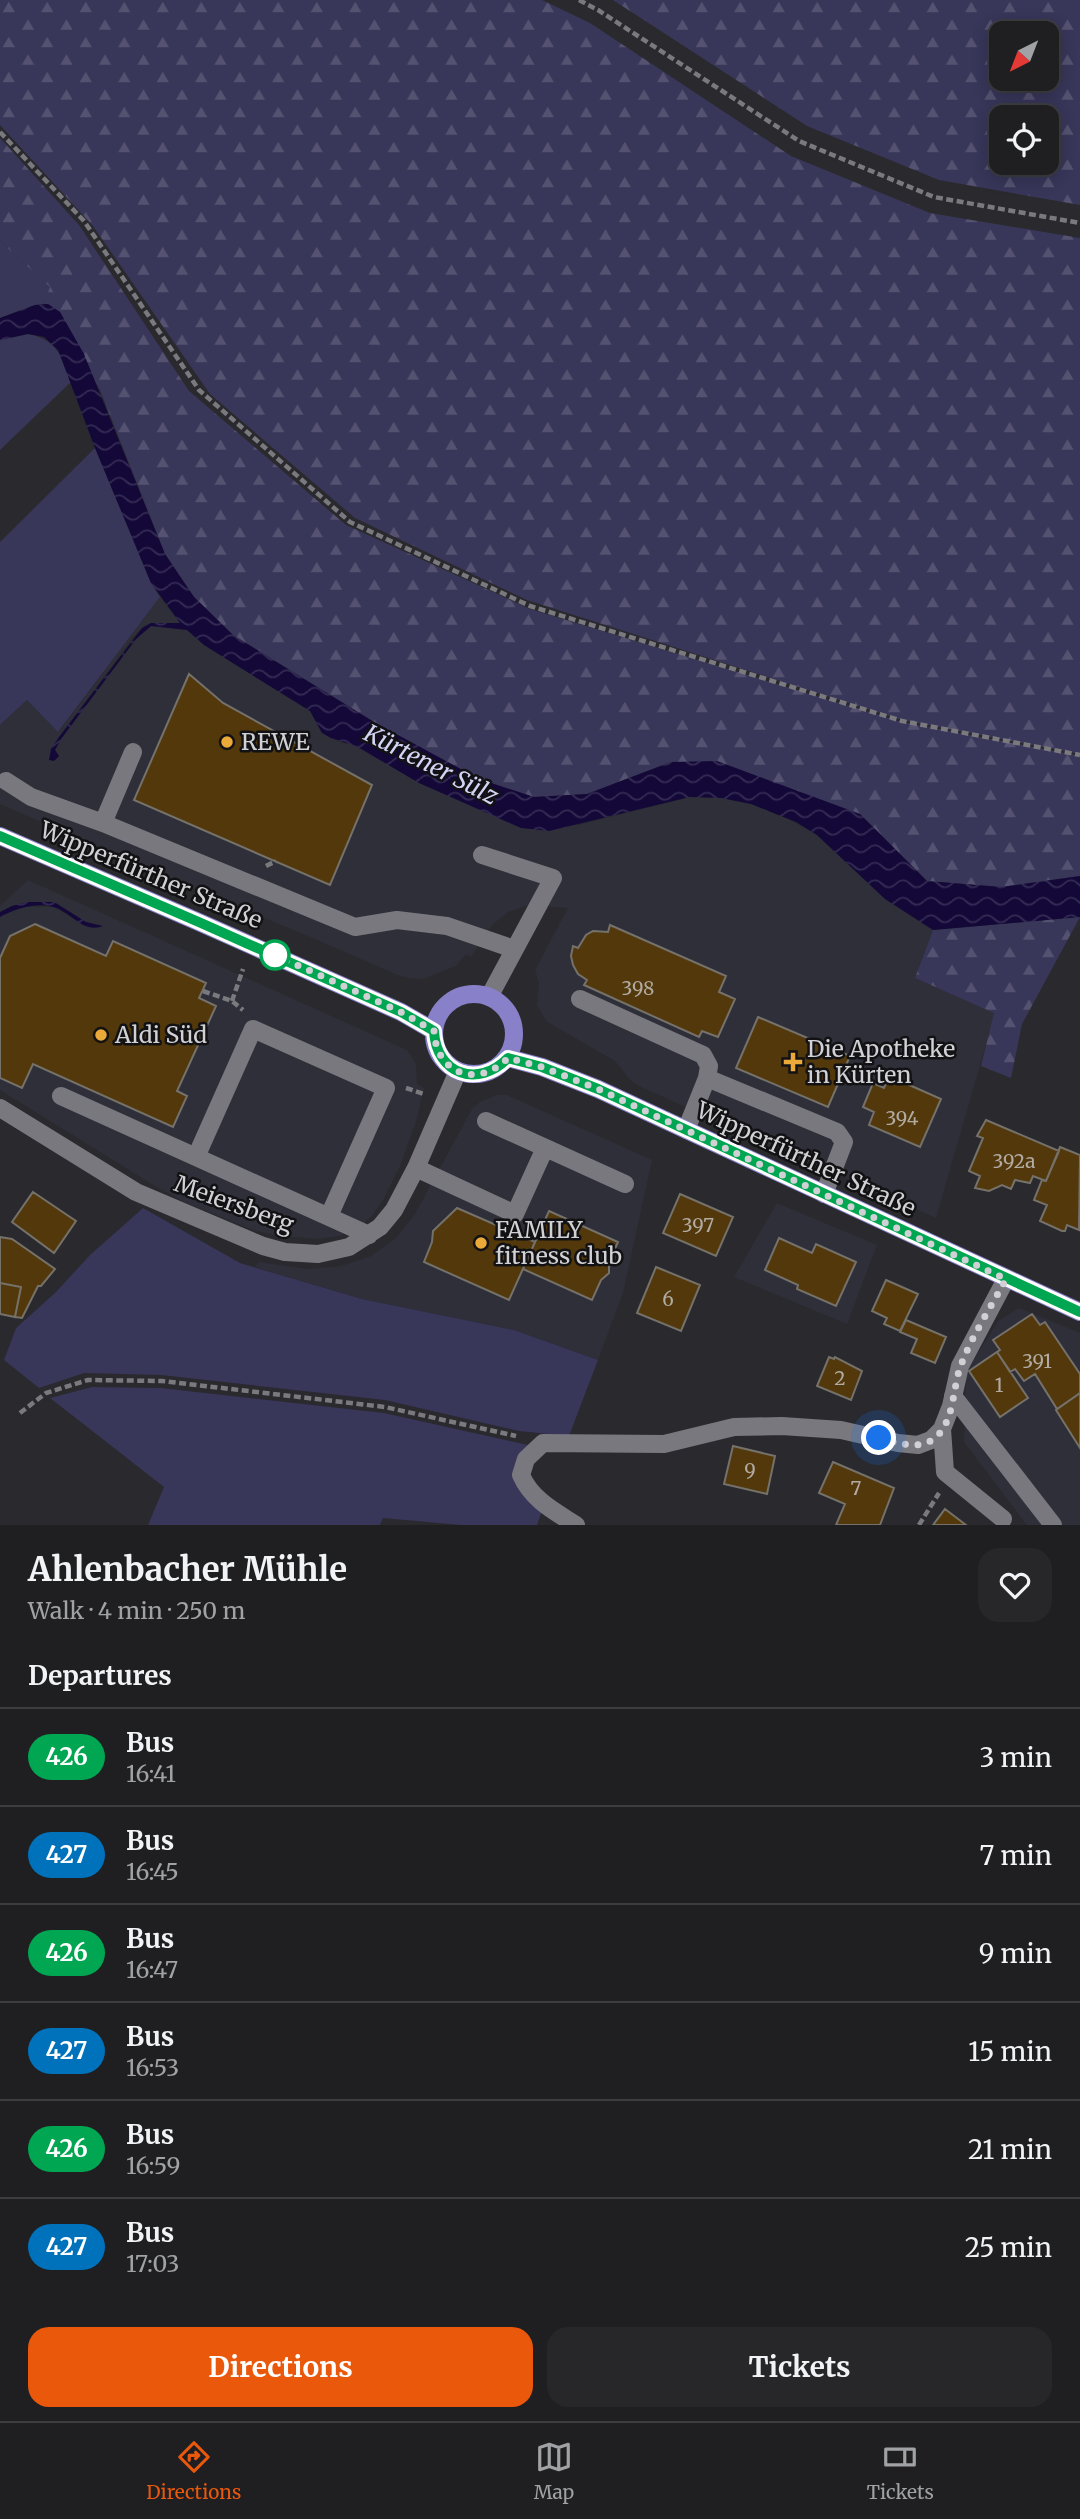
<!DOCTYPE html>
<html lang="en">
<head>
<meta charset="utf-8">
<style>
	:root { --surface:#1f1f22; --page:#27272a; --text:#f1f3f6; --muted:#a1a2a5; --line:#3c3d40; --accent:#ea580c }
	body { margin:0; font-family:Merriweather,serif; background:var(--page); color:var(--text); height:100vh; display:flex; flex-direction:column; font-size:26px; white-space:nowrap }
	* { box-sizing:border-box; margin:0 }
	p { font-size:23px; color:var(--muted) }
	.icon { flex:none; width:38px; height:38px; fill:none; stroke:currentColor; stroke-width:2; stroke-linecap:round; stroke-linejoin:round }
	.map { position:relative; height:1525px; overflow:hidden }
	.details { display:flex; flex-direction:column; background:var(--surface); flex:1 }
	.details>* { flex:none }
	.badge { padding:0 14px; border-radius:23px; font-size:24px; line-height:46px }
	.needle { width:46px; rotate:222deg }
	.tools { position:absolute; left:989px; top:21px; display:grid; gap:14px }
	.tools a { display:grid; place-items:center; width:70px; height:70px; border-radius:14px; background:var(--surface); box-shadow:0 4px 18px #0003,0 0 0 2px var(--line); font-size:35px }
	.you { position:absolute; width:35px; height:35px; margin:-18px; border:5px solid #fff; border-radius:50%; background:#1a73e8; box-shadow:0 0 0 10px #1a73e833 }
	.map>.badge { position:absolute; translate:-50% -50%; box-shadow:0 0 0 4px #fff }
	h2 { padding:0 28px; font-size:26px; line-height:63px }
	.round { display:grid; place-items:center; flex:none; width:74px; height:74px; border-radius:21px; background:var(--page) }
	.summary { display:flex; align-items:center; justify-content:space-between; height:119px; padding:0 28px }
	h1 { font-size:33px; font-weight:700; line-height:52px }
	.button { display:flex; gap:14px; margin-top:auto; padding:14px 28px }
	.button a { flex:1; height:80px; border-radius:21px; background:var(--accent); color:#fff; font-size:28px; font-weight:700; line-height:80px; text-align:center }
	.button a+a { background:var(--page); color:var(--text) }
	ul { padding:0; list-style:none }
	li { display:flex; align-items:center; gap:21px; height:98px; padding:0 28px; border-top:2px solid var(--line) }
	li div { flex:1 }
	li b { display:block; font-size:26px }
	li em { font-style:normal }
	li .badge { min-width:77px; font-weight:700; text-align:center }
	.tabs { display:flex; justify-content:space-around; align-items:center; height:98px; border-top:2px solid var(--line); background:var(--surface); font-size:19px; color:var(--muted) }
	.tabs a { display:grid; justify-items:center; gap:4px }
	.tabs .current { color:var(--accent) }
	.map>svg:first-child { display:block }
	.built { fill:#2f2f3a }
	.grass { fill:#383659 }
	.forest { fill:url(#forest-firs); fill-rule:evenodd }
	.water { fill:url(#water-waves) }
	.building { fill:#52380a; stroke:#75716b; stroke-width:2 }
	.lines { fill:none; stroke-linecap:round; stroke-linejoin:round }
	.path { stroke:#7a7a7e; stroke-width:4.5; stroke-dasharray:7 3.5; stroke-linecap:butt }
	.minor { stroke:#78787e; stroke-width:18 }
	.major { stroke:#8881ca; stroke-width:18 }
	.line-casing { stroke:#fff; stroke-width:16 }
	.line { stroke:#00a651; stroke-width:10 }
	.walk { stroke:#d1d1d5; stroke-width:7; stroke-dasharray:0 12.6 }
	.poi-dot { fill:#eba93a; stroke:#121214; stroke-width:2.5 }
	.stop-dot { fill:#fff; stroke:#00a651; stroke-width:3.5 }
	.labels { text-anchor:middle; stroke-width:5; stroke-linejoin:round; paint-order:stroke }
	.number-label { font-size:19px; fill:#b1aba2 }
	.poi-label { font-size:23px; fill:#d1d1d5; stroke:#121214; text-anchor:start }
	.street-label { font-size:23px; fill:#d1d1d5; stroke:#121214 }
	.water-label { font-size:24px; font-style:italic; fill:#d3d3f5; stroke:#121214 }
</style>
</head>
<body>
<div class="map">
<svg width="1080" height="1525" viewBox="0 0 1080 1525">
	<defs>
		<pattern id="forest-firs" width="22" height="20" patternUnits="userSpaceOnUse" patternTransform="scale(1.75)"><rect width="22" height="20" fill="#383659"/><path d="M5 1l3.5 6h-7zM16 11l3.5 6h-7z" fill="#545270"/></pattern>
		<pattern id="water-waves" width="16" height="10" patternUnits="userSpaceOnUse" patternTransform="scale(1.75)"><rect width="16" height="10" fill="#130838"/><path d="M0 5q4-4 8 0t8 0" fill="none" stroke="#342b54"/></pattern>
	</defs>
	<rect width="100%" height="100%" fill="#29292e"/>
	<path class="built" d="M160 597 181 624 151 623 142 628 133 637 59 737 51 749 54 761 59 756 55 750 61 739 136 639 151 626 187 630 204 645 310 711 322 733 342 743 356 745 419 783 467 803 578 825 690 797 721 798 751 804 779 814 817 835 885 899 933 930 915 978 995 1013 936 1218 643 1088 631 1081 615 1061 547 1022 537 1005 539 983 535 970 568 908 529 905 508 912 492 925 471 957 466 954 456 966 423 979 410 978 400 976 308 936 189 887 0 804V725L27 700 59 732Z
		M28 880 407 1050 416 1064 417 1084 424 1088 416 1122 400 1166 383 1200 372 1216 357 1229 339 1236 319 1239 278 1236 253 1230 184 1202 155 1186 0 1090V917L14 910 26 907H54L85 926 96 925 86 922 54 902 12 906 0 912V906Z
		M497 1095H507L652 1160 623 1293 598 1360 514 1330 362 1299 255 1267 258 1262 309 1269 341 1266 371 1256 396 1238 415 1214 472 1109 480 1102Z
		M777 1203 877 1245 847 1324 734 1277Z
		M1019 1308 1080 1333V1525H1027L964 1442 966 1372 998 1321Z"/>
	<path class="grass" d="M0 241 51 287 44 304 35 305 0 318Z
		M28 334C56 339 63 357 71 382L0 450V340Z
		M95 448 151 583 160 597 58 732 27 700 0 725V542Z
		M143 1208 240 1263 362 1299 514 1330 598 1360 569 1436 519 1431 385 1400 161 1375 84 1373 39 1388 4 1360 16 1328 55 1293 90 1255Z
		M92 1387 161 1388 384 1413 528 1445C510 1473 513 1493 542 1511L537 1525H461L383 1518 380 1525H148L164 1487 50 1398Z"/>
	<path class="forest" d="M0 0H542L590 23 791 156 930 213 1080 238V754L902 720 527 600 355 518 210 394 93 226 0 125Z
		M613 0H1080V205L939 180 807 126ZM1001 33H1046V79H1001ZM1001 117H1046V163H1001Z
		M0 138 79 225 189 391 346 525 530 609 902 722 1080 756V876L1001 887 927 881 860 814 671 762 587 794 534 797 479 779 374 722 233 635 194 597 165 554 100 390 48 304H44L50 287 0 241Z
		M1080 917 1022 1024 1011 1078 981 1066 994 1013 915 978 933 930Z"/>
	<path class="water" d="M48 304 60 312 84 354 165 554 194 597 233 635 374 722 479 779 534 797 587 794 671 762 717 761 860 814 927 881 1001 887 1080 876V917L933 930 885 899 817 835 796 822 751 804 721 798 690 797 549 831 521 828 419 783 356 746 331 738 322 733 310 711 204 645 187 630 151 626 136 639 61 739 55 750 59 756 54 761 49 760 51 749 59 737 142 628 151 623H180L151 583 95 448 58 350 44 337 28 334 0 340V318L35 305Z
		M27 902H54L86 922 103 926C82 934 71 911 53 907 36 902 15 909 0 917V912L12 906Z"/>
	<path class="building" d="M189 674 223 703 372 785 330 885 134 800Z
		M35 924 106 956 113 941 206 983 199 998 216 1006 177 1091 187 1096 173 1127 33 1064 22 1088 0 1078V958L10 936Z
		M610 925 726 976 719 992 735 999 718 1037 702 1031 699 1037 584 985 587 980 578 974 573 965 571 956 573 946 578 948 586 935 593 931 608 932Z
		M758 1017 850 1056 828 1107 736 1068Z
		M889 1076 941 1099 920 1147 869 1125 874 1112 863 1107 873 1083 884 1088Z
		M986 1120 1059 1151 1046 1181 1033 1176 1030 1183 1015 1180 1011 1189 1002 1185 989 1191 975 1188 980 1176 969 1171 983 1138 977 1136Z
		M1060 1147 1080 1155 1079 1230 1067 1225 1065 1231H1062L1040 1221 1047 1205 1034 1200 1042 1180 1046 1181Z
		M33 1192 76 1221 54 1253 12 1222Z
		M680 1194 733 1217 716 1256 663 1233Z
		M457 1208 535 1242 509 1300 424 1262 432 1242 433 1231Z
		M549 1211 618 1242 609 1262V1273L601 1280 592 1300 523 1269Z
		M0 1237 12 1239 55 1269 41 1286H38L22 1318 15 1317 21 1287 0 1283Z
		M779 1238 812 1253 816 1244 856 1262 836 1306 797 1289 798 1285 765 1270Z
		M656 1267 700 1285 681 1331 637 1313Z
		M886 1280 918 1294 900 1331 884 1324 887 1318 872 1311Z
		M0 1283 21 1287 15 1317 0 1314Z
		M1032 1314 1040 1325 1045 1322 1080 1374V1393L1057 1409 1035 1374 1024 1381 1015 1369 1010 1372 997 1352 1000 1350 993 1340Z
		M906 1320 946 1337 935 1363 911 1353 917 1339 900 1332Z
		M997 1352 1028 1398 1000 1417 969 1371Z
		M829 1357 834 1359 835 1357 862 1371 851 1400 817 1386Z
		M1080 1393V1448L1056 1410Z
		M733 1446 775 1456 767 1494 724 1484Z
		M833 1462 894 1488 880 1525H836L845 1504 819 1493Z
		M945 1509 966 1525H933Z"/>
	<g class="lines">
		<path class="path" d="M579 0 598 10 799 141 934 197 1080 223
			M0 132 84 221 199 390 350 522 530 606 902 721 1080 755
			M266 866 276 861
			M203 991 232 1001 243 1010
			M232 1001 243 969
			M406 1088 424 1094
			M20 1413 46 1393 88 1380 162 1381 385 1407 516 1436
			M919 1525 939 1493"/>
		<path class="minor" d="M6 781 31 797 103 823 355 927 397 920 447 926 514 949
			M103 823 133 752
			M482 855 553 878 489 997
			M580 999 703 1055 709 1066 707 1078 686 1130
			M707 1078 837 1132 844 1142 824 1194
			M61 1096 369 1235
			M0 1108 136 1192 263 1246 285 1252 318 1254 349 1247 380 1227 394 1210 416 1168 458 1071
			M486 1121 625 1184
			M196 1157 253 1029 386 1088 329 1216
			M416 1168 515 1214 545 1148
			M953 1396 1053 1525
			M942 1429 945 1472 1003 1519
			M576 1525C554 1511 532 1500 521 1475L526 1459 543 1443 664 1444 734 1427 782 1426 841 1430 898 1443 918 1445 931 1440 942 1429 951 1406 960 1366 1006 1279"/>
		<path class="major" d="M0 836 201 923 401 1012 434 1031
			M434 1034a40 40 0 1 1 80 0a40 40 0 1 1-80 0Z
			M508 1058 542 1067 598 1089 1080 1312"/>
	</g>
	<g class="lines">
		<defs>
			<path id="line" d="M0 836 201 923 401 1012 434 1031C436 1074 478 1089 508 1058L542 1067 598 1089 1080 1312"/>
		</defs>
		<use href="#line" class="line-casing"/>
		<use href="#line" class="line"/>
		<path class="walk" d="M275 955 401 1012 434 1031C436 1074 478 1089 508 1058L542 1067 598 1089 1006 1279C991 1307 972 1336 961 1365 952 1388 955 1425 932 1440 917 1450 895 1442 879 1438"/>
	</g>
	<g class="poi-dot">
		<circle cx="227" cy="742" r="7"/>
		<circle cx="101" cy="1035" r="7"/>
		<path d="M789.5 1051.5h7v7h7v7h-7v7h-7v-7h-7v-7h7z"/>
		<circle cx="481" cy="1243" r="7"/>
	</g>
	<circle class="stop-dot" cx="275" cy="955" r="14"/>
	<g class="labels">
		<g class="number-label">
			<text x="638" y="995">398</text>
			<text x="902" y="1125">394</text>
			<text x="1014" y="1168">392a</text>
			<text x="698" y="1232">397</text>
			<text x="668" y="1306">6</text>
			<text x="1037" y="1368">391</text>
			<text x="840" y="1385">2</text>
			<text x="999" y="1392">1</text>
			<text x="750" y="1477">9</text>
			<text x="856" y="1495">7</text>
		</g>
		<g class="poi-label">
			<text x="241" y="750">REWE</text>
			<text x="115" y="1043">Aldi Süd</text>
			<text x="807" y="1057">Die Apotheke<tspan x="807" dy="26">in Kürten</tspan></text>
			<text x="495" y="1238">FAMILY<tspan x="495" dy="26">fitness club</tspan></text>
		</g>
		<g class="street-label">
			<text transform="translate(151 875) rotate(23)" y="8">Wipperfürther Straße</text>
			<text transform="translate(806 1159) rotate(25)" y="8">Wipperfürther Straße</text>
			<text transform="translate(234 1204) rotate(20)" y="8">Meiersberg</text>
		</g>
		<g class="water-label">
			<text transform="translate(431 765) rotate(27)" y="8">Kürtener Sülz</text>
		</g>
	</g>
</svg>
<div class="tools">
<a><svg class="needle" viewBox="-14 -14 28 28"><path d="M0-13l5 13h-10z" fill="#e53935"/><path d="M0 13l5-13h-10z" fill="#a1a2a5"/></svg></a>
<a><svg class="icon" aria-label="locate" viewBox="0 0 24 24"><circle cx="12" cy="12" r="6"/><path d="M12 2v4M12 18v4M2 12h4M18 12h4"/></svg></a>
</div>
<div class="you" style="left:879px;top:1438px"></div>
</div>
<section class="details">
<div class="summary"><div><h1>Ahlenbacher Mühle</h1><p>Walk · 4 min · 250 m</p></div><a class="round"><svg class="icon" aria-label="heart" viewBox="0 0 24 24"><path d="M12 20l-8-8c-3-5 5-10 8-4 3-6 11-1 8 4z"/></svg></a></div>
<h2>Departures</h2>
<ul>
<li><span class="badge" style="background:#00a651;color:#fff">426</span><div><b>Bus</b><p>16:41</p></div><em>3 min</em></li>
<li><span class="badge" style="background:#0072bc;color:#fff">427</span><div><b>Bus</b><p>16:45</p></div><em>7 min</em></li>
<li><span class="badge" style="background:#00a651;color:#fff">426</span><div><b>Bus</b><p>16:47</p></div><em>9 min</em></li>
<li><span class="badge" style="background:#0072bc;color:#fff">427</span><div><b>Bus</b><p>16:53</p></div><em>15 min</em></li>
<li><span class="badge" style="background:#00a651;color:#fff">426</span><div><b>Bus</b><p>16:59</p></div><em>21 min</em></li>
<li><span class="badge" style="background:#0072bc;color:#fff">427</span><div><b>Bus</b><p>17:03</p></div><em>25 min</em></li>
</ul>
<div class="button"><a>Directions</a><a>Tickets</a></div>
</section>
<nav class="tabs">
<a class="current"><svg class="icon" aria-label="directions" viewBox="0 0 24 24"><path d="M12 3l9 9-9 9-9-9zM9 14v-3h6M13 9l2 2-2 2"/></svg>Directions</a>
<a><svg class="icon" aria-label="map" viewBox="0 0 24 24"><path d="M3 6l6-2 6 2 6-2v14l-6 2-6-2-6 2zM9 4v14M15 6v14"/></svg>Map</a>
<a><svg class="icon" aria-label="tickets" viewBox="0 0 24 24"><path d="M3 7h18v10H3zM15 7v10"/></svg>Tickets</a>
</nav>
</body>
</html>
